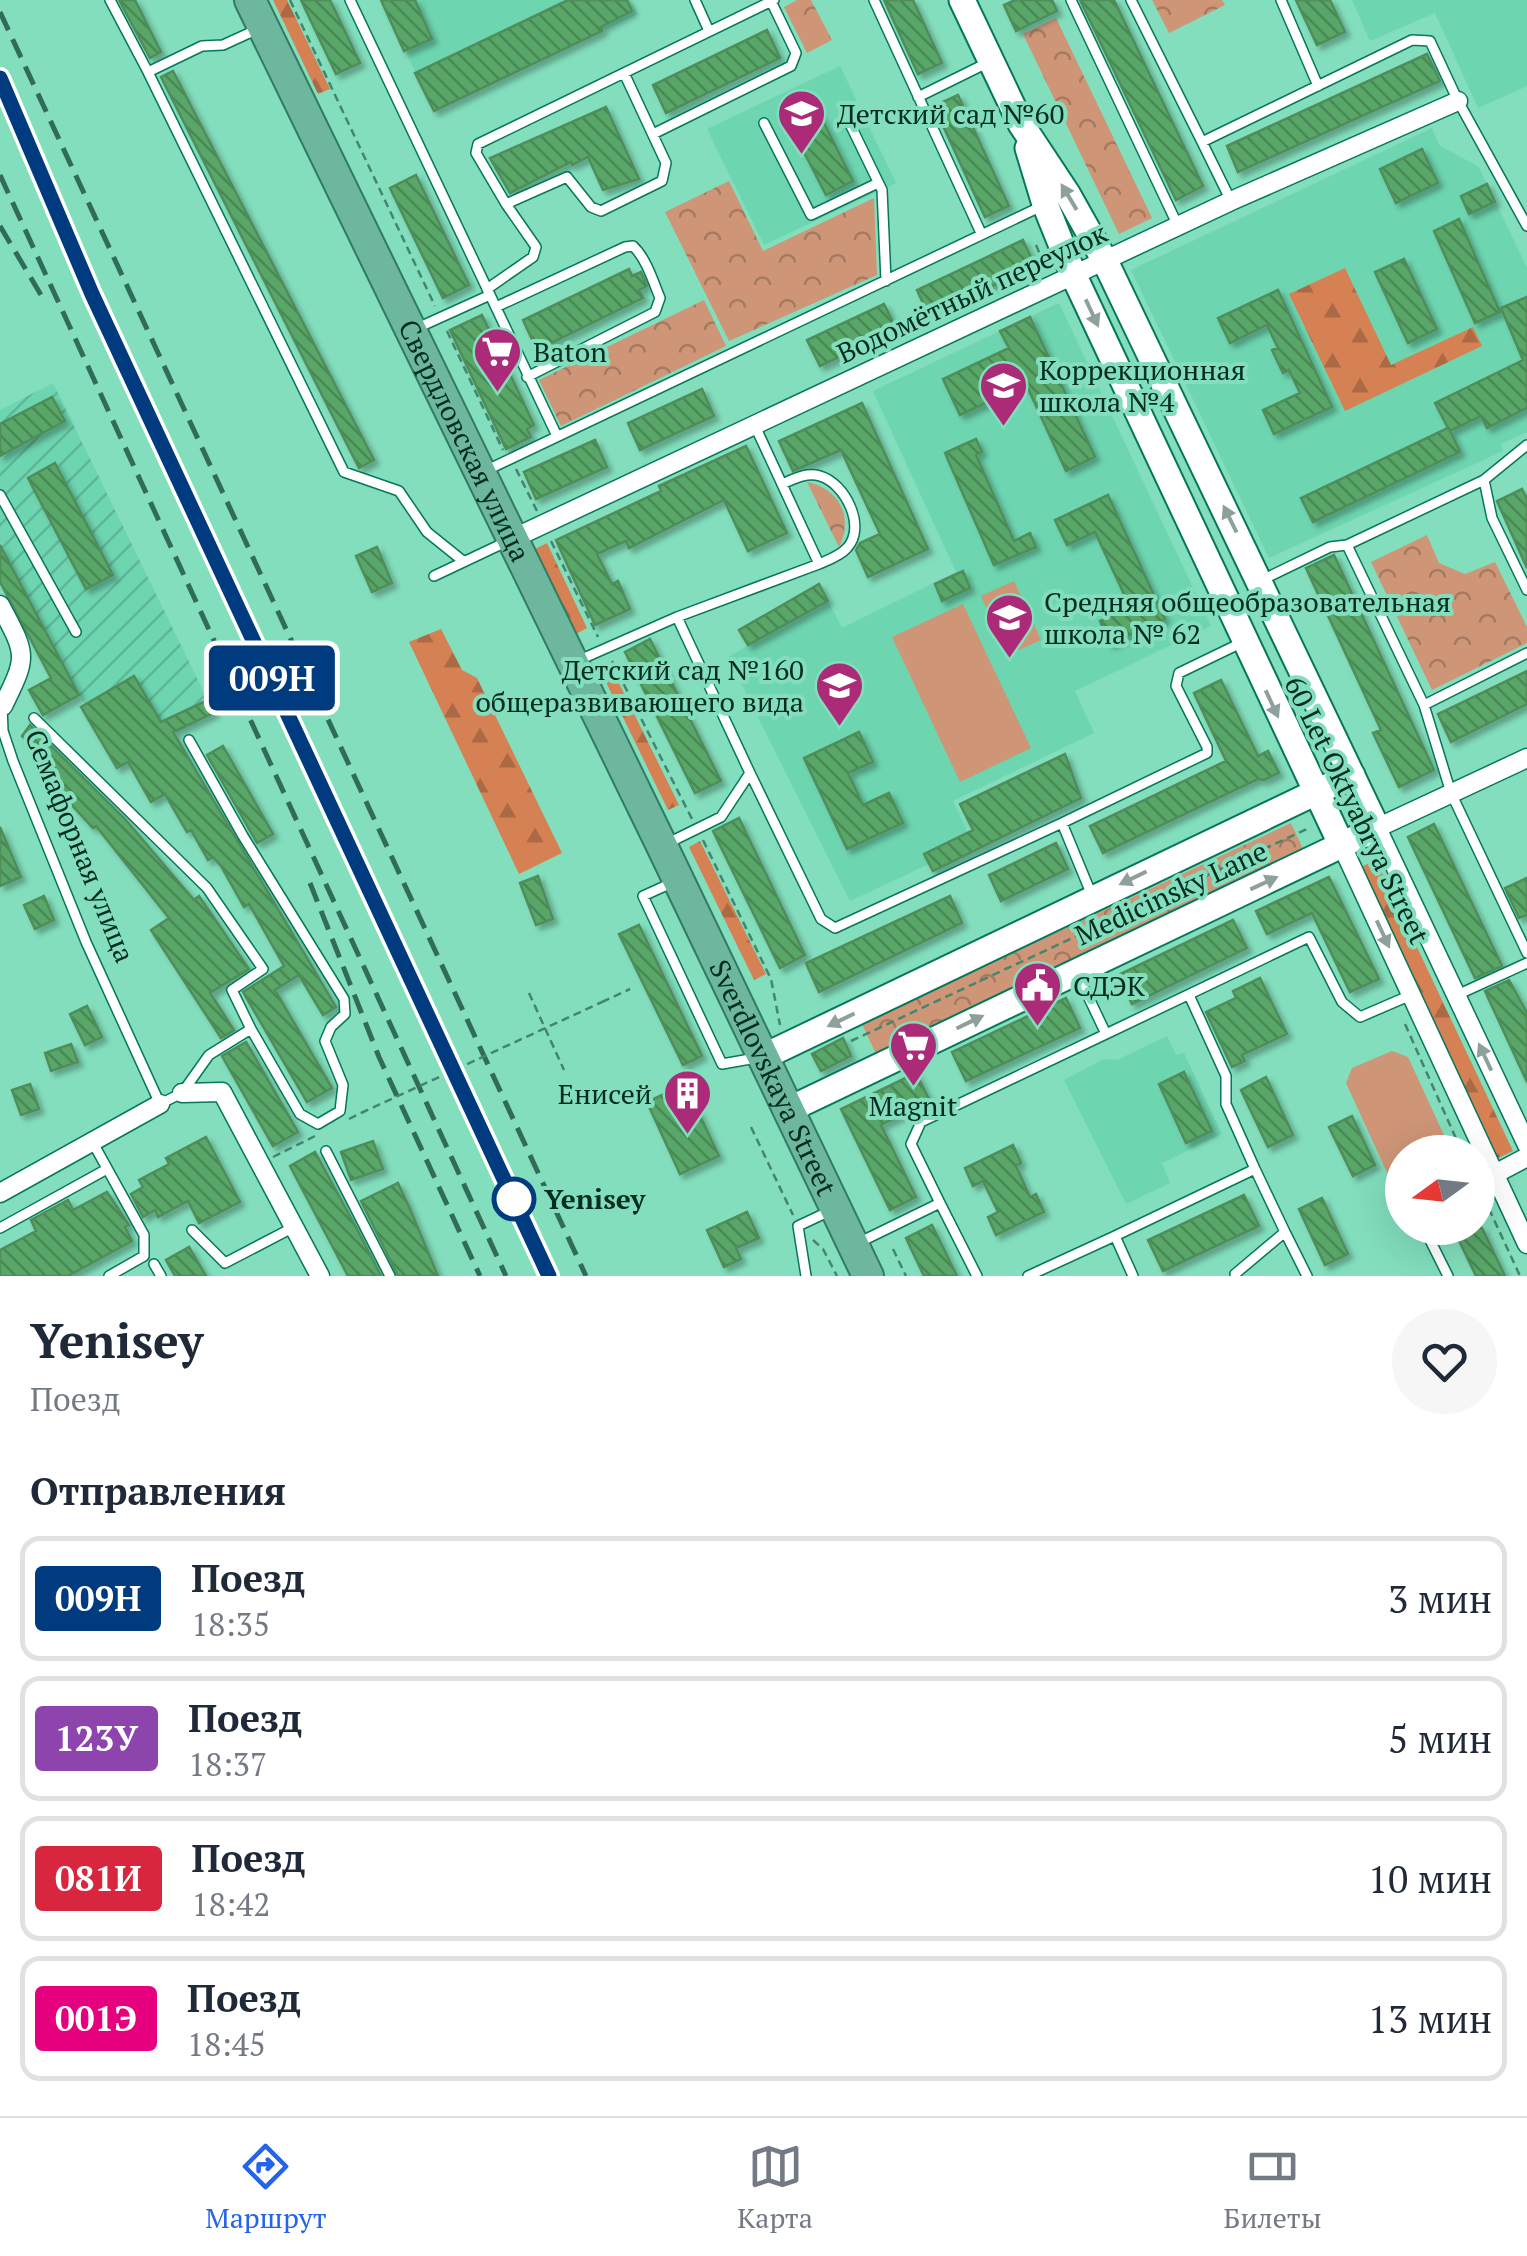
<!DOCTYPE html>
<html lang="ru">
<head>
<meta charset="utf-8">
<style>
	:root { --surface:#fff; --page:#f6f6f7; --text:#1f2937; --muted:#747a83; --line:#e0e1e3; --accent:#2563eb }
	body { margin:0; font-family:"PT Serif",serif; background:var(--page); color:var(--text); height:100vh; display:flex; flex-direction:column; font-size:38px; white-space:nowrap }
	* { box-sizing:border-box; margin:0 }
	p { font-size:32px; color:var(--muted) }
	.icon { flex:none; width:55px; height:55px; fill:none; stroke:currentColor; stroke-width:2; stroke-linecap:round; stroke-linejoin:round }
	.map { position:relative; height:1276px; overflow:hidden }
	.drawer { display:flex; flex-direction:column; background:var(--surface); flex:1 }
	.drawer>* { flex:none }
	.badge { padding:0 20px; border-radius:8px; font-size:35px; line-height:65px }
	.needle { width:65px; rotate:255deg }
	.controls { position:absolute; left:1385px; top:1135px; display:grid; gap:20px }
	.controls a { display:grid; place-items:center; width:110px; height:110px; border-radius:50%; background:var(--surface); box-shadow:0 10px 40px #0002; font-size:50px }
	.map>.badge { position:absolute; translate:-50% -50%; box-shadow:0 0 0 5px #fff }
	h2 { padding:0 30px; font-size:38px; line-height:90px }
	.round { display:grid; place-items:center; flex:none; width:105px; height:105px; border-radius:52px; background:var(--page) }
	.summary { display:flex; align-items:center; justify-content:space-between; height:170px; padding:0 30px }
	h1 { font-size:48px; font-weight:600; line-height:75px }
	ul { padding:0; list-style:none }
	li { display:flex; align-items:center; gap:30px; height:125px; margin:0 20px 15px; padding:0 10px; border:5px solid var(--line); border-radius:20px }
	li div { flex:1 }
	li b { display:block; font-size:38px }
	li em { font-style:normal }
	li .badge { min-width:110px; font-weight:700; text-align:center }
	.menu { display:flex; justify-content:space-around; align-items:center; height:140px; border-top:2px solid var(--line); background:var(--surface); font-size:28px; color:var(--muted) }
	.menu a { display:grid; justify-items:center; gap:5px }
	.menu .current { color:var(--accent) }
	.map>svg:first-child { display:block }
	.built { fill:#6dd5b0 }
	.industrial { fill:url(#industrial-furrows) }
	.forest { fill:url(#forest-firs) }
	.park { fill:url(#park-crowns) }
	.pitch { fill:#ce9577 }
	.building { fill:url(#building-back-hatch); stroke:#4f8d5a; stroke-width:2.5; filter:url(#shadow) }
	.lines { fill:none; stroke-linecap:round; stroke-linejoin:round }
	.service-casing { stroke:#05775a; stroke-width:12 }
	.minor-casing { stroke:#05775a; stroke-width:21 }
	.secondary-casing { stroke:#05775a; stroke-width:29 }
	.trunk-casing { stroke:#307b62; stroke-width:34 }
	.path { stroke:#43866f; stroke-width:2.5; stroke-dasharray:8 5; stroke-linecap:butt }
	.service { stroke:#fff; stroke-width:9 }
	.minor { stroke:#fff; stroke-width:18 }
	.secondary { stroke:#fff; stroke-width:25 }
	.trunk { stroke:#6cb79e; stroke-width:30 }
	.rail { stroke:#316c58; stroke-width:5; stroke-dasharray:20 10; stroke-linecap:butt }
	.path-bridge { stroke:#43866f; stroke-width:2.5; stroke-dasharray:8 5; stroke-linecap:butt }
	.oneway { fill:#8ea09b }
	.line-casing { stroke:#fff; stroke-width:22 }
	.line { stroke:#003b80; stroke-width:15 }
	.stop-dot { fill:#fff; stroke:#003b80; stroke-width:5 }
	.labels { text-anchor:middle; stroke-width:8; stroke-linejoin:round; paint-order:stroke }
	.poi-label { font-size:28px; fill:#042d21; stroke:#82debc; text-anchor:start }
	.street-label { font-size:28px; fill:#042d21; stroke:#82debc }
	.stop-label { font-size:28px; font-weight:bold; fill:#042d21; stroke:#82debc; text-anchor:start }
</style>
</head>
<body>
<div class="map">
<svg width="1527" height="1276" viewBox="0 0 1527 1276">
	<defs>
		<pattern id="industrial-furrows" width="10" height="10" patternUnits="userSpaceOnUse" patternTransform="scale(2.5)"><rect width="10" height="10" fill="#6dd5b0"/><path d="M-1 1l2-2M0 10L10 0M9 11l2-2" fill="none" stroke="#5db797"/></pattern>
		<pattern id="forest-firs" width="22" height="20" patternUnits="userSpaceOnUse" patternTransform="scale(2.5)"><rect width="22" height="20" fill="#d68153"/><path d="M5 1l3.5 6h-7zM16 11l3.5 6h-7z" fill="#ab6a44"/></pattern>
		<pattern id="park-crowns" width="20" height="18" patternUnits="userSpaceOnUse" patternTransform="scale(2.5)"><rect width="20" height="18" fill="#ce9577"/><path d="M2 6a3 3 0 1 1 6 0M12 15a3 3 0 1 1 6 0" fill="none" stroke="#a57a61"/></pattern>
		<pattern id="building-back-hatch" width="6" height="6" patternUnits="userSpaceOnUse" patternTransform="scale(2.5)"><rect width="6" height="6" fill="#59a767"/><path d="M-1 5l2 2M0 0l6 6M5-1l2 2" fill="none" stroke="#478854"/></pattern>
		<filter id="shadow"><feDropShadow dx="4.5" dy="4.5" stdDeviation="2.5" flood-color="#0004"/></filter>
	</defs>
	<rect width="100%" height="100%" fill="#82debc"/>
	<path class="built" d="M381 0H631L638 14 434 111Z
		M1352 0H1527V86L1478 108 1435 13 1370 41Z
		M840 66 896 183 764 245 707 129Z
		M1432 128 1439 145 1479 167 1527 268V432L1501 444 1503 451 1269 558 1131 270Z
		M1059 303 1211 626 1075 691 1094 733 953 801 968 833 925 853 929 864 850 901 728 657 828 601 842 628 956 572 873 391Z
		M1167 1036 1176 1055 1184 1053 1222 1134 1162 1163 1170 1183 1126 1204 1064 1080 1104 1059 1117 1060Z"/>
	<path class="industrial" d="M53 383 214 713 170 737 85 705 0 545V410Z"/>
	<path class="forest" d="M273 0H287L330 89 318 94Z
		M1345 268 1391 365 1473 327 1482 346 1345 411 1289 294Z
		M547 543 587 628 576 634 535 549Z
		M441 629 462 670 477 678 562 853 519 874 409 642Z
		M613 671 679 805 668 810 603 676Z
		M700 841 766 974 754 980 689 847Z
		M1376 860 1513 1151 1496 1159 1359 868Z"/>
	<path class="park" d="M797 0H811L832 40 807 53 784 7Z
		M1152 0H1222L1225 5 1169 33Z
		M1056 18 1152 218 1119 234 1023 34Z
		M729 181 763 251 874 198 877 275 729 341 665 212Z
		M704 300 726 346 561 426 539 380Z
		M807 482C839 488 854 517 839 547Z
		M1427 535 1439 563 1465 574 1495 562 1527 627V643L1432 690 1371 562Z
		M1291 823 1305 853 876 1054 862 1024Z"/>
	<path class="pitch" d="M1014 581 1041 640 1008 655 981 596Z
		M963 604 1031 748 960 782 892 637Z
		M1392 1051 1408 1057 1450 1148V1152H1402V1184L1389 1177 1346 1083 1352 1068Z"/>
	<path class="building" d="M119 0H135L161 52 150 58Z
		M301 0H330L360 63 336 74Z
		M381 0H415L432 39 404 51Z
		M568 0H627L632 11 601 27 602 31 434 111 415 73Z
		M884 0H913L942 63 918 74Z
		M1015 0H1052L1057 11 1016 31 1004 5Z
		M1080 0H1114L1203 186 1176 200Z
		M1296 0H1330L1345 32 1317 45Z
		M767 30 780 58 666 113 653 85Z
		M1427 54 1440 81 1238 172 1227 146Z
		M173 71 374 460 359 468 161 77Z
		M958 95 1009 206 985 217 934 106Z
		M811 97 853 181 826 195 783 111Z
		M606 107 639 179 603 190 588 157 572 165 571 162 510 193 490 158Z
		M1422 149 1438 183 1396 203 1380 169Z
		M416 175 469 285 443 298 390 188Z
		M1487 184 1495 202 1469 214 1461 196Z
		M1459 219 1500 312 1475 323 1434 231Z
		M1023 240 1035 266 929 316 917 290Z
		M1404 259 1437 329 1408 343 1375 272Z
		M629 269 632 276 641 272 647 286 639 290 643 298 537 350 523 320Z
		M1278 290 1332 407 1274 434 1263 410 1300 393 1289 370 1283 373 1272 350 1278 348 1267 325 1230 343 1218 318Z
		M1527 297V408L1487 428 1481 416 1450 431 1449 428 1460 452 1313 522 1301 498 1448 428 1435 403 1523 360 1501 308Z
		M884 304 897 330 820 366 807 340Z
		M482 315 534 425 527 429 531 437 506 449 450 330Z
		M1030 317 1095 457 1066 471 1026 384 960 415 943 379 1009 348 1000 331Z
		M702 389 714 416 640 450 628 423Z
		M52 397 65 421 0 456V424Z
		M862 403 928 549 868 577 856 550 860 543 880 534 841 450 793 471 779 441Z
		M976 439 982 452 976 455 1014 541 1030 533 1036 547 994 565 945 453Z
		M595 440 607 467 536 499 524 472Z
		M746 446 787 533 748 551 724 500 629 548 626 541 597 554 612 584 618 581 630 609 595 625 556 540 661 491 659 486Z
		M55 463 113 575 86 589 28 478Z
		M1522 489 1527 499V568L1497 501Z
		M1108 495 1165 619 1110 644 1100 621 1130 607 1095 532 1067 545 1055 520Z
		M0 545 79 695 43 715 29 690 51 678 0 582Z
		M377 547 392 583 372 592 356 556Z
		M1334 555 1434 770 1399 787 1373 733 1381 730 1306 568Z
		M963 571 970 588 942 601 935 584Z
		M819 584 828 601 748 645 739 630Z
		M650 639 721 781 695 793 625 652Z
		M1527 671V704L1451 742 1438 714Z
		M134 676 161 722 208 700 214 713 173 732 336 1007 323 1015 299 975 275 990 332 1088 307 1102 243 992 284 966 249 904 244 907 221 866 213 857 208 860 191 830 187 832 165 794 151 802 128 762 117 768 81 707Z
		M1221 680 1258 756 1268 751 1279 773 1264 780 1258 779 1103 853 1090 826 1226 761 1194 693Z
		M30 725 125 819 194 900 199 896 249 969 210 993 234 1030 221 1038 151 930 169 918 96 826 93 828 48 779 56 769 22 736Z
		M859 732 873 762 848 773 863 805 889 793 903 823 847 849 804 758Z
		M223 746 273 834 257 843 207 755Z
		M1065 754 1081 798 933 871 924 854 973 830 960 804Z
		M739 818 805 955 780 968 713 831Z
		M1434 824 1502 966 1475 978 1408 837Z
		M0 827 21 877 0 886Z
		M1056 843 1068 869 1001 901 989 875Z
		M538 876 553 919 536 925 520 883Z
		M1329 877 1379 979 1350 992 1312 913 1267 934 1256 911Z
		M1527 878V915L1519 918 1505 888Z
		M44 896 54 920 35 929 24 905Z
		M950 896 962 923 819 992 806 963Z
		M1233 920 1247 948 1132 1004 1118 975Z
		M639 925 702 1056 683 1065 619 934Z
		M1260 978 1287 1034 1242 1055 1245 1061 1232 1067 1206 1012 1236 998 1233 991Z
		M1509 980 1527 1013V1082L1485 991Z
		M1066 998 1080 1028 966 1081 952 1052Z
		M87 1006 102 1037 85 1045 70 1014Z
		M843 1038 851 1056 821 1071 812 1054Z
		M246 1042 298 1132 273 1146 222 1056Z
		M71 1044 78 1062 51 1071 45 1053Z
		M1184 1072 1212 1131 1186 1143 1159 1084Z
		M916 1073 930 1101 881 1125 916 1197 890 1210 841 1109Z
		M1266 1077 1293 1135 1268 1147 1241 1090Z
		M30 1084 39 1109 21 1115 12 1090Z
		M685 1084 719 1156 680 1174 647 1102Z
		M1352 1116 1375 1165 1353 1176 1329 1127Z
		M206 1137 240 1202 199 1223 188 1201 158 1217 155 1210 143 1217 131 1194 143 1187 139 1180 169 1164 166 1158Z
		M373 1141 383 1169 351 1180 341 1152Z
		M1013 1145 1021 1163 1016 1166 1030 1197 1036 1194 1044 1212 996 1235 988 1217 998 1212 983 1181 973 1186 965 1168Z
		M315 1152 357 1229 381 1276H348L290 1166Z
		M398 1183 410 1209 438 1276H398L361 1201Z
		M107 1192 129 1225 125 1227 132 1241 68 1276H0V1250L36 1231 31 1220 68 1200 73 1210Z
		M1244 1195 1259 1226 1163 1271 1148 1240Z
		M1322 1198 1348 1254 1325 1265 1299 1209Z
		M747 1212 759 1238 736 1248 741 1259 724 1267 707 1230Z
		M932 1225 957 1276H924L906 1238Z
		M1453 1228H1482L1505 1276H1476Z
		M189 1247 206 1276H175L166 1260Z"/>
	<g class="lines">
		<defs>
			<path id="service" d="M110 0 148 72
				M350 0 557 436
				M695 0 709 31
				M874 0 981 233
				M1071 0 1178 226
				M1131 0 1202 142
				M1281 0 1318 86
				M260 28 223 45 202 46 148 72 344 472 399 491 427 532 463 561
				M918 97 987 63
				M849 122 882 190 886 281
				M764 123 811 215 878 183
				M653 134 791 66 796 53 771 1
				M1231 201 1202 142 1412 40 1430 41 1458 101 1527 226
				M506 204 476 153 478 144 774 0
				M496 307 625 247 633 246C646 258 653 281 660 298L655 312 527 377
				M415 329 490 295 487 289 533 257 536 247 506 204 567 177 591 207 601 211 662 181 666 163 624 73
				M487 470 1042 206
				M1484 480 1527 445
				M782 484C794 479 806 472 820 476 845 483 867 527 847 548 840 556 828 560 819 564
				M0 495 76 632
				M1347 545 1484 480 1492 518 1527 590
				M434 576 510 540
				M1262 580 1330 547 1347 545 1424 705 1451 793 1527 953
				M677 617 819 564 755 426
				M577 661 677 617 750 773
				M2 705 3 731 13 761 86 942 160 1104 182 1093 209 1055 251 1029 300 1114 318 1124 340 1111 343 1085 325 1041 331 1027 345 1014 344 999 243 836 189 740
				M1424 705 1527 653
				M34 718 207 888 263 969 232 990 251 1029
				M666 844 721 817 750 773 821 919 835 928 1062 823
				M676 881 643 896 722 1064 756 1058
				M1093 898 1062 823 1207 753V747L1176 686 1179 673 1241 643
				M1457 995 1527 963
				M1106 1034 1309 937 1342 1002 1360 1017 1411 995
				M93 1143 144 1235V1256L109 1276
				M326 1151 390 1276
				M1255 1169 1285 1232
				M940 1203 977 1276
				M0 1228 107 1169
				M1424 1228 1448 1276
				M192 1230 225 1263 294 1227
				M1115 1236 1255 1169 1226 1104V1076L1189 995
				M860 1242 940 1203 911 1144 921 1122 1106 1034 1078 975
				M154 1264 161 1276
				M1235 1274 1285 1232 1307 1276
				M806 1276 798 1226 830 1211
				M1028 1276 1115 1236 1133 1276"/>
			<path id="minor" d="M512 539 1231 201 1458 101
				M0 605C27 656 28 655 3 706
				M1527 758 1377 828 1527 1145
				M1342 846 1527 1244
				M182 1093 222 1092 320 1276
				M1495 1174 1527 1157
				M0 1193 160 1104"/>
			<path id="secondary" d="M1028 148 1045 204 1074 276 1342 846
				M763 1057 1352 775
				M788 1110 1377 828 1105 261 1068 195 1021 124 962 0"/>
			<g id="trunk">
				<path id="s1" d="M250 0 662 846 868 1276"/>
			</g>
		</defs>
		<use href="#service" class="service-casing"/>
		<use href="#minor" class="minor-casing"/>
		<use href="#secondary" class="secondary-casing"/>
		<use href="#trunk" class="trunk-casing"/>
		<path class="path" d="M290 0 435 306
			M1036 245 1047 271
			M447 331 503 450
			M516 469 537 511
			M551 541 598 637
			M612 661 692 819
			M703 840 771 979 780 1025
			M529 993 564 1070
			M602 1002 630 989
			M1405 1024 1462 1152
			M851 1041 1309 828
			M461 1067 477 1101
			M349 1119 361 1113
			M751 1127 793 1215
			M273 1157 315 1136
			M1478 1185 1520 1276
			M813 1240 823 1249 837 1276
			M893 1249 906 1276"/>
		<use href="#service" class="service"/>
		<use href="#minor" class="minor"/>
		<use href="#secondary" class="secondary"/>
		<use href="#trunk" class="trunk"/>
		<path class="rail" d="M0 12 586 1276
			M0 78 92 294 549 1276
			M0 175 506 1276
			M0 226 41 295
			M310 883 379 1057 480 1276"/>
		<path class="path-bridge" d="M361 1113 602 1002"/>
	</g>
	<defs><path id="oneway-solid" d="M-6-.8H1V-3.2L6.5 0L1 3.2V.8H-6Z" transform="scale(2.5)"/></defs>
	<g class="oneway">
		<use href="#oneway-solid" transform="translate(1069 197) rotate(-121)"/>
		<use href="#oneway-solid" transform="translate(1092 313) rotate(65)"/>
		<use href="#oneway-solid" transform="translate(1230 519) rotate(-116)"/>
		<use href="#oneway-solid" transform="translate(1272 704) rotate(65)"/>
		<use href="#oneway-solid" transform="translate(1133 878) rotate(154)"/>
		<use href="#oneway-solid" transform="translate(1264 883) rotate(-25)"/>
		<use href="#oneway-solid" transform="translate(1383 934) rotate(65)"/>
		<use href="#oneway-solid" transform="translate(841 1020) rotate(154)"/>
		<use href="#oneway-solid" transform="translate(970 1022) rotate(-26)"/>
		<use href="#oneway-solid" transform="translate(1485 1057) rotate(-115)"/>
	</g>
	<g class="lines">
		<defs>
			<path id="line" d="M0 78 92 294 549 1276"/>
		</defs>
		<use href="#line" class="line-casing"/>
		<use href="#line" class="line"/>
	</g>
	<defs>
		<symbol id="school-pin" viewBox="-11 -11 22 30"><path d="M0 17L-7.5 6A9.5 9.5 0 1 1 7.5 6Z" fill="#ac2b79" stroke="#82debc"/><path d="M0-5L7-2L0 1L-7-2ZM-4 1L0 2.5L4 1V4Q0 6-4 4Z" fill="#fff"/></symbol>
		<symbol id="supermarket-pin" viewBox="-11 -11 22 30"><path d="M0 17L-7.5 6A9.5 9.5 0 1 1 7.5 6Z" fill="#ac2b79" stroke="#82debc"/><path d="M-6-5.5h2.5l.6 2H6L4.5 2H-2.5L-4.4-4H-6ZM-1.5 3.2a1.3 1.3 0 1 0 .1 0ZM3 3.2a1.3 1.3 0 1 0 .1 0Z" fill="#fff"/></symbol>
		<symbol id="civic-pin" viewBox="-11 -11 22 30"><path d="M0 17L-7.5 6A9.5 9.5 0 1 1 7.5 6Z" fill="#ac2b79" stroke="#82debc"/><path d="M-.6-6.5H3V-4.5H.6V-3L4-1V1h2V6H-6V1h2V-1L-.6-3ZM-1.2 2.5V6h2.4V2.5Z" fill="#fff"/></symbol>
		<symbol id="building-pin" viewBox="-11 -11 22 30"><path d="M0 17L-7.5 6A9.5 9.5 0 1 1 7.5 6Z" fill="#ac2b79" stroke="#82debc"/><path d="M-4-6H4V6H1V3H-1V6H-4ZM-2.5-4.3h1.7v1.8h-1.7ZM.8-4.3h1.7v1.8H.8ZM-2.5-1h1.7V.8h-1.7ZM.8-1h1.7V.8H.8Z" fill="#fff"/></symbol>
	</defs>
	<g fill-rule="evenodd">
		<use href="#school-pin" x="774" y="86" width="55" height="75"/>
		<use href="#supermarket-pin" x="470" y="324" width="55" height="75"/>
		<use href="#school-pin" x="976" y="358" width="55" height="75"/>
		<use href="#school-pin" x="982" y="590" width="55" height="75"/>
		<use href="#school-pin" x="812" y="658" width="55" height="75"/>
		<use href="#civic-pin" x="1010" y="958" width="55" height="75"/>
		<use href="#supermarket-pin" x="886" y="1018" width="55" height="75"/>
		<use href="#building-pin" x="660" y="1066" width="55" height="75"/>
	</g>
	<circle class="stop-dot" cx="514" cy="1199" r="20"/>
	<g class="labels">
		<g class="poi-label">
			<text x="837" y="124">Детский сад №60</text>
			<text x="533" y="362">Baton</text>
			<text x="1039" y="380">Коррекционная<tspan x="1039" dy="32">школа №4</tspan></text>
			<text x="1044" y="612">Средняя общеобразовательная<tspan x="1044" dy="32">школа № 62</tspan></text>
			<text x="804" y="680" text-anchor="end">Детский сад №160<tspan x="804" dy="32">общеразвивающего вида</tspan></text>
			<text x="1073" y="996">СДЭК</text>
			<text x="652" y="1104" text-anchor="end">Енисей</text>
			<text x="913" y="1116" text-anchor="middle">Magnit</text>
		</g>
		<g class="street-label">
			<text transform="translate(972 293) rotate(-25)" y="10">Водомётный переулок</text>
			<text dy="10" stroke="none"><textPath href="#s1" startOffset="490">Свердловская улица</textPath></text>
			<text transform="translate(1357 810) rotate(64)" y="10">60 Let Oktyabrya Street</text>
			<text transform="translate(80 846) rotate(68)" y="10">Семафорная улица</text>
			<text transform="translate(1171 893) rotate(-25)" y="10">Medicinsky Lane</text>
			<text dy="10" stroke="none"><textPath href="#s1" startOffset="1198">Sverdlovskaya Street</textPath></text>
		</g>
		<g class="stop-label">
			<text x="544" y="1209">Yenisey</text>
		</g>
	</g>
</svg>
<div class="controls">
<a><svg class="needle" viewBox="-14 -14 28 28"><path d="M0-13l5 13h-10z" fill="#e53935"/><path d="M0 13l5-13h-10z" fill="#747a83"/></svg></a>
</div>
<b class="badge" style="left:272px;top:678px;background:#003b80;color:#fff">009Н</b>
</div>
<section class="drawer">
<div class="summary"><div><h1>Yenisey</h1><p>Поезд</p></div><a class="round"><svg class="icon" aria-label="heart" viewBox="0 0 24 24"><path d="M12 20l-8-8c-3-5 5-10 8-4 3-6 11-1 8 4z"/></svg></a></div>
<h2>Отправления</h2>
<ul>
<li><span class="badge" style="background:#003b80;color:#fff">009Н</span><div><b>Поезд</b><p>18:35</p></div><em>3 мин</em></li>
<li><span class="badge" style="background:#8e44ad;color:#fff">123У</span><div><b>Поезд</b><p>18:37</p></div><em>5 мин</em></li>
<li><span class="badge" style="background:#d7263d;color:#fff">081И</span><div><b>Поезд</b><p>18:42</p></div><em>10 мин</em></li>
<li><span class="badge" style="background:#e6007e;color:#fff">001Э</span><div><b>Поезд</b><p>18:45</p></div><em>13 мин</em></li>
</ul>
</section>
<nav class="menu">
<a class="current"><svg class="icon" aria-label="directions" viewBox="0 0 24 24"><path d="M12 3l9 9-9 9-9-9zM9 14v-3h6M13 9l2 2-2 2"/></svg>Маршрут</a>
<a><svg class="icon" aria-label="map" viewBox="0 0 24 24"><path d="M3 6l6-2 6 2 6-2v14l-6 2-6-2-6 2zM9 4v14M15 6v14"/></svg>Карта</a>
<a><svg class="icon" aria-label="tickets" viewBox="0 0 24 24"><path d="M3 7h18v10H3zM15 7v10"/></svg>Билеты</a>
</nav>
</body>
</html>
